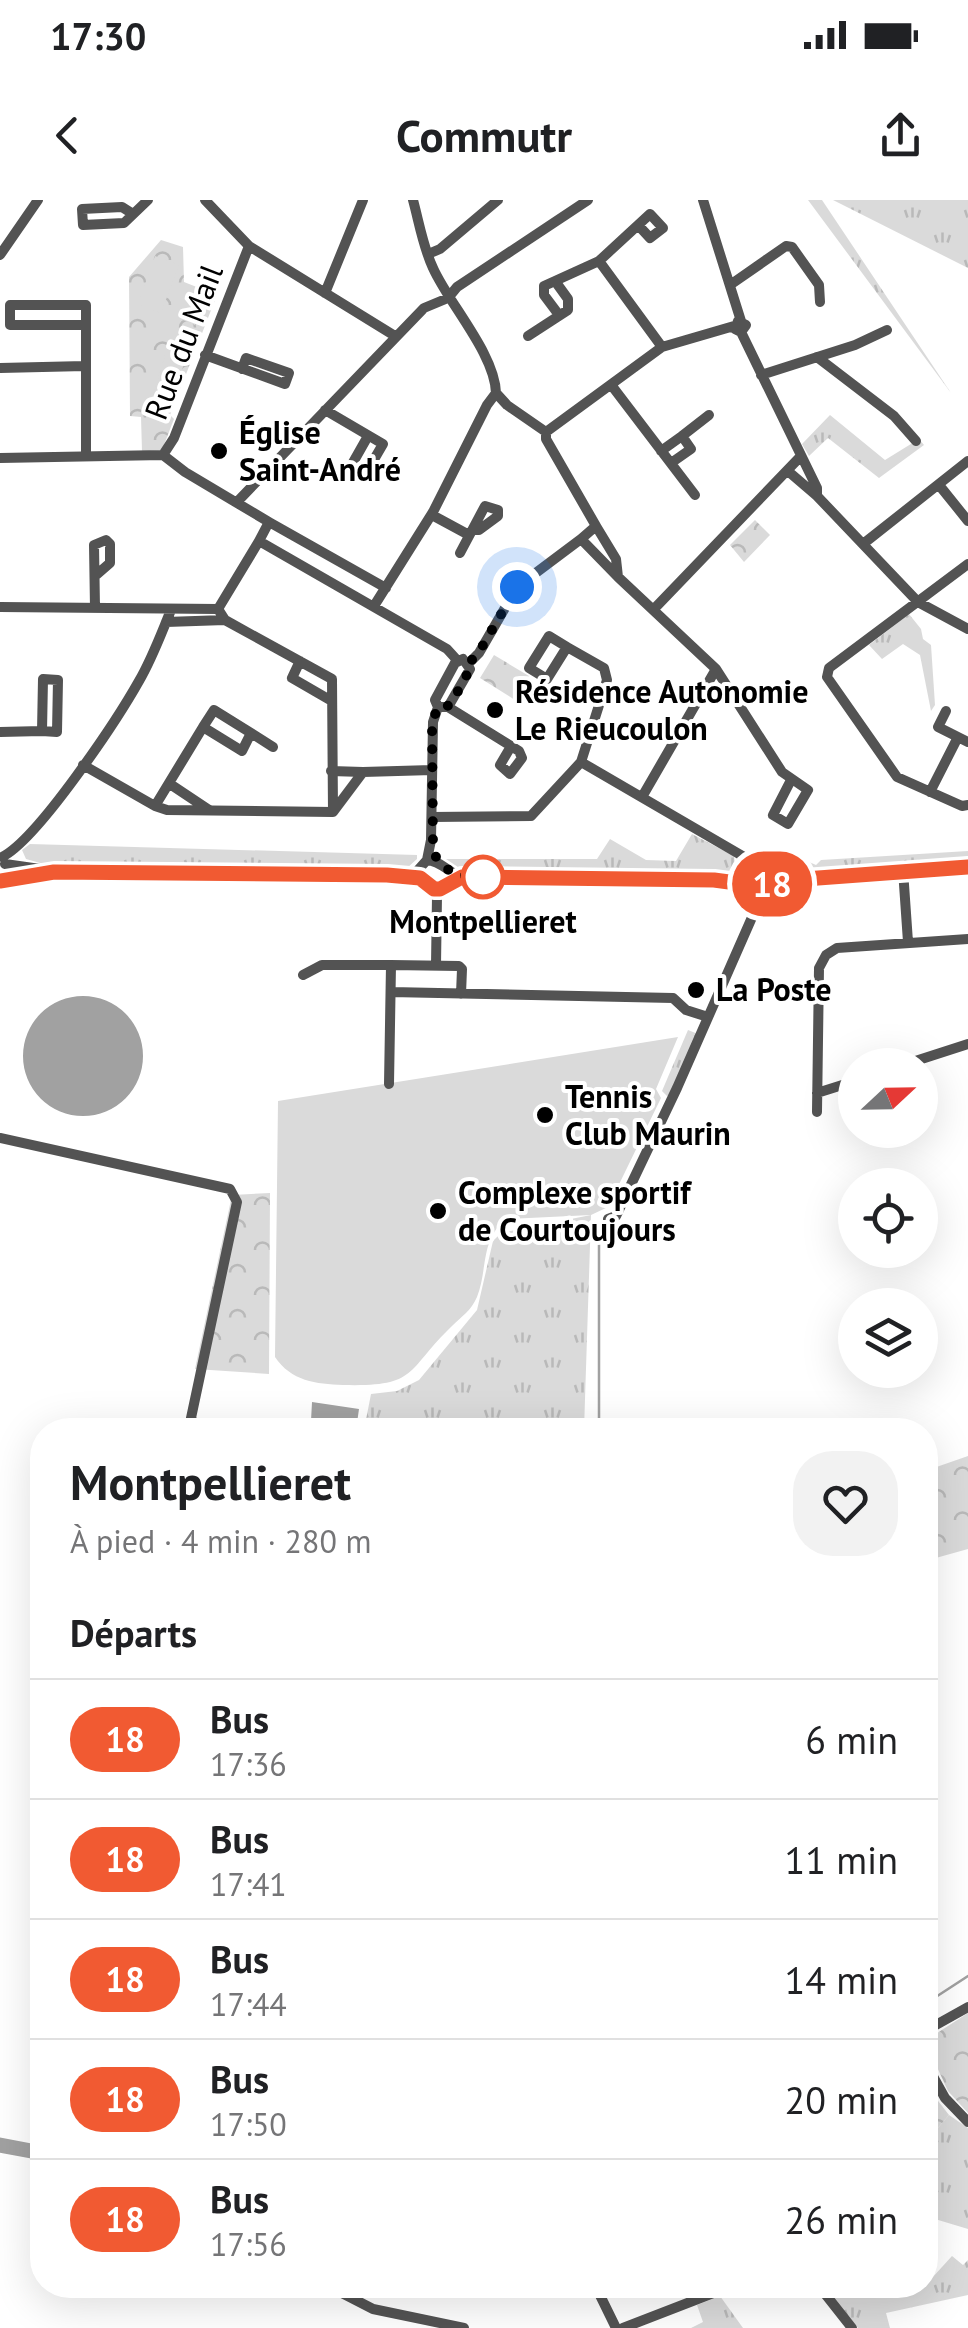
<!DOCTYPE html>
<html lang="fr">
<head>
<meta charset="utf-8">
<style>
	:root { --surface:#fff; --page:#f2f2f2; --text:#202124; --muted:#757577; --line:#e0e0e0 }
	body { margin:0; font-family:"PT Sans",sans-serif; background:var(--page); color:var(--text); height:100vh; display:flex; flex-direction:column; font-size:38px; white-space:nowrap }
	* { box-sizing:border-box; margin:0 }
	p { font-size:32px; color:var(--muted) }
	.icon { flex:none; width:55px; height:55px; fill:none; stroke:currentColor; stroke-width:2; stroke-linecap:round; stroke-linejoin:round }
	.map { position:relative; flex:1; overflow:hidden }
	.sheet { position:absolute; left:30px; top:1218px; width:908px; height:880px; display:flex; flex-direction:column; background:var(--surface); border-radius:40px; box-shadow:0 10px 40px #0002 }
	.sheet>* { flex:none }
	.badge { padding:0 20px; border-radius:32px; font-size:35px; line-height:65px }
	.needle { width:65px; rotate:68deg }
	.buttons { position:absolute; left:838px; top:848px; display:grid; gap:20px }
	.buttons a { display:grid; place-items:center; width:100px; height:100px; border-radius:50%; background:var(--surface); box-shadow:0 10px 40px #0002; font-size:50px }
	.you { position:absolute; width:50px; height:50px; margin:-25px; border:8px solid #fff; border-radius:50%; background:#1a73e8; box-shadow:0 0 0 15px #1a73e833 }
	.map>.badge { position:absolute; translate:-50% -50%; box-shadow:0 0 0 5px #fff }
	h2 { padding:0 40px; font-size:38px; line-height:90px }
	.round { display:grid; place-items:center; flex:none; width:105px; height:105px; border-radius:40px; background:var(--page) }
	.headline { display:flex; align-items:center; justify-content:space-between; height:170px; padding:0 40px }
	h1 { font-size:48px; font-weight:600; line-height:75px }
	ul { padding:0; list-style:none }
	li { display:flex; align-items:center; gap:30px; height:120px; padding:0 40px; border-top:2px solid var(--line) }
	li div { flex:1 }
	li b { display:block; font-size:38px }
	li em { font-style:normal }
	li .badge { min-width:110px; font-weight:700; text-align:center }
	.status { display:flex; justify-content:space-between; align-items:center; height:70px; padding:0 50px; background:var(--surface); direction:ltr }
	.status svg { height:28px; fill:currentColor }
	header { display:flex; justify-content:space-between; align-items:center; height:130px; padding:0 40px; background:var(--surface); font-size:45px; font-weight:600 }
	.map>svg:first-child { display:block }
	.grass { fill:url(#grass-tufts) }
	.forest { fill:url(#forest-crowns) }
	.pitch { fill:#dadada }
	.water { fill:#a1a1a1 }
	.lines { fill:none; stroke-linecap:round; stroke-linejoin:round }
	.stream { stroke:#a1a1a1; stroke-width:2.5 }
	.river { stroke:#a1a1a1; stroke-width:15 }
	.minor { stroke:#535353; stroke-width:10 }
	.line-casing { stroke:#fff; stroke-width:22 }
	.line { stroke:#f15a32; stroke-width:15 }
	.walk { stroke:#000; stroke-width:10; stroke-dasharray:0 18 }
	.poi-dot { fill:#000; stroke:#fff; stroke-width:4 }
	.stop-dot { fill:#fff; stroke:#f15a32; stroke-width:5 }
	.labels { text-anchor:middle; stroke-width:8; stroke-linejoin:round; paint-order:stroke }
	.street-label { font-size:32px; fill:#000; stroke:#fff }
	.poi-label { font-size:32px; font-weight:bold; fill:#000; stroke:#fff; text-anchor:start }
	.stop-label { font-size:32px; font-weight:bold; fill:#000; stroke:#fff }
</style>
</head>
<body>
<div class="status"><b>17:30</b><svg viewBox="0 0 49 12"><path d="M0 12V9h3v3zM5 12V6h3v6zM10 12V3h3v9zM15 12V0h3v12zM26 1h20v11H26zM47 4h2v5h-2z"/></svg></div>
<header><svg class="icon" aria-label="back" viewBox="0 0 24 24"><path d="M15 5l-7 7 7 7"/></svg>Commutr<svg class="icon" aria-label="share" viewBox="0 0 24 24"><path d="M12 15V3M7 8l5-5 5 5M5 13v7h14v-7"/></svg></header>
<div class="map">
<svg width="968" height="2128" viewBox="0 0 968 2128">
	<defs>
		<pattern id="grass-tufts" width="24" height="20" patternUnits="userSpaceOnUse" patternTransform="scale(2.5)"><rect width="24" height="20" fill="#dadada"/><path d="M3 7l-1-3M5 7V3M7 7l1-3M15 17l-1-3M17 17v-4M19 17l1-3" fill="none" stroke="#b9b9b9"/></pattern>
		<pattern id="forest-crowns" width="20" height="18" patternUnits="userSpaceOnUse" patternTransform="scale(2.5)"><rect width="20" height="18" fill="#dadada"/><path d="M2 6a3 3 0 1 1 6 0M12 15a3 3 0 1 1 6 0" fill="none" stroke="#b9b9b9"/></pattern>
	</defs>
	<rect width="100%" height="100%" fill="#fff"/>
	<path class="grass" d="M808 0H822L951 193Z
		M833 0H968V68Z
		M830 215 885 260 919 239 924 245 879 278 828 238 809 256 802 244Z
		M909 414 921 429 923 439 931 445 935 505 931 511 920 455 903 444 882 459 869 445Z
		M692 634 734 656 735 664 732 670 715 675 464 671 446 659H597L610 639 646 660 676 661Z
		M30 644 417 655V659L407 668 40 663 26 659 22 650Z
		M782 650 816 665 821 660 968 651V657L789 673 774 664Z
		M688 830 698 834 671 895 667 896 662 891Z
		M591 1015 584 1230H364L371 1194 397 1191 419 1180 477 1110 493 1041 501 1033Z
		M949 1915 968 1928V2029L925 2016V1943Z
		M952 2056 963 2065 968 2060V2095L886 2113 890 2128H858L822 2085H925V2073L932 2078Z
		M720 2096 743 2128H691L703 2122 697 2105Z"/>
	<path class="forest" d="M161 40 183 47 184 82 217 95 170 215 174 219 162 250 142 251 141 217 130 216 129 77Z
		M755 320 770 335 744 362 730 345Z
		M494 455 529 476 515 500 480 478Z
		M270 993 269 1174 195 1169 232 995Z
		M968 1256V1349L925 1361V1271Z
		M968 1813V1913L948 1891 925 1841Z
		M925 1884 949 1915 925 1943Z"/>
	<path class="pitch" d="M155 56 179 65 161 113 138 104Z
		M190 90 207 97 195 125 178 118Z
		M171 136 191 142 171 204 152 198Z
		M678 837 656 889 661 898 608 1007 591 1015 506 1019C480 1040 488 1069 477 1097 471 1111 462 1116 452 1126 405 1171 419 1187 343 1185 316 1184 291 1181 275 1157L278 901Z"/>
	<path class="water" d="M23 856a60 60 0 1 1 120 0a60 60 0 1 1-120 0Z
		M312 1202 359 1209 357 1223 349 1227 311 1221Z"/>
	<g class="lines">
		<path class="stream" d="M599 1230V1041
			M925 1804 968 1776"/>
		<path class="river" d="M0 1945 42 1953"/>
		<path class="minor" d="M205 0 249 46 395 136
			M413 0C419 22 423 47 433 68 449 104 495 154 496 193L507 205 546 232V239L596 326
			M703 0 741 121
			M133 14 122 7 82 9 83 25 124 23 148 0
			M428 54 440 49 498 0
			M0 55 38 0
			M599 61 662 147
			M730 85 786 46 792 47 819 85 820 102
			M325 93 363 0
			M10 105H86V125H10Z
			M559 115 544 95V86L599 61 650 14 663 28 650 38 638 25
			M741 132 746 125 738 121 735 129 741 132 817 288V296
			M528 136 568 110V99L555 81
			M205 155 285 184 289 173 246 158 242 169
			M817 157 894 216 916 241
			M0 168 85 166
			M761 175 855 145 887 130
			M612 186 695 295
			M325 210 383 244 365 275 351 266 368 236
			M546 232 662 147 734 126
			M682 236 709 215
			M661 251 682 236 691 249 671 263
			M86 255V125
			M163 255 174 238 249 46
			M0 258 163 255 185 272 269 322
			M789 272 817 296 918 402 968 429
			M939 285 968 321
			M237 302 424 108 448 98 457 87 588 0
			M432 315 469 335
			M596 326 616 359 618 377 581 339Z
			M863 344 968 261
			M460 353 485 306 498 310V316L479 330H474
			M968 364 829 468 827 477 897 577 962 606 968 605
			M618 377 716 469 782 572 808 590 788 624 773 615 791 580
			M386 388 269 322 259 341 447 449 457 460
			M374 406 433 312 487 205 496 193
			M0 407 218 409
			M95 408 94 345 106 340 110 344V363L95 376
			M218 409 225 420 332 479 333 612
			M218 409 259 341
			M653 410 800 257
			M166 422 225 420
			M549 436 567 447 547 479 529 468Z
			M300 461 292 478 330 500
			M469 463 479 453 517 387 581 339
			M43 479 58 480 57 532 42 531Z
			M448 507 470 469 463 459 455 463 435 500 438 507H448L519 551 522 558 510 574 500 565 510 548
			M214 510 251 533 242 551 203 527Z
			M946 511 938 527 968 542
			M0 532 42 531
			M251 533 273 547
			M581 562 758 665
			M83 565 155 606 167 610 333 612 363 572 432 570
			M331 571 363 572
			M170 584 209 610
			M930 592 958 537
			M642 597 716 469
			M155 606 203 527
			M432 617 531 616 581 562 607 480 604 468 567 447
			M2 657C38 639 117 520 139 481 152 459 161 434 171 410
			M427 660 431 640 433 522 438 507
			M5 664 54 671 387 675 420 678
			M418 670 427 660C441 661 448 672 461 677L713 680 744 684 756 692 769 684 791 680 968 667
			M903 670 908 742
			M419 674C429 698 444 684 461 677
			M724 678C738 676 745 666 758 665L770 675 783 679
			M0 681 33 674
			M436 765 437 696 440 689
			M303 775 322 765H391
			M391 792 673 798 686 810 708 817
			M903 865 968 844
			M389 884 391 765 459 766 462 769 461 794
			M817 893 855 881
			M817 912 819 768 826 755 837 748 968 739
			M0 938 230 989 237 1002 191 1218 198 1230
			M608 1019 616 1016 677 888 764 690
			M925 1831 968 1807
			M925 1862 945 1898 968 1922
			M595 2085 616 2128
			M818 2085 852 2128
			M338 2091 373 2109 464 2128
			M623 2128 734 2085"/>
	</g>
	<g class="lines">
		<defs>
			<path id="line" d="M0 681 54 672 387 675 420 678 434 689H440L462 677 714 680 744 684 756 692 769 684 791 680 968 667"/>
		</defs>
		<use href="#line" class="line-casing"/>
		<use href="#line" class="line"/>
		<path class="walk" d="M483 677C464 677 441 674 433 650L432 522 438 507 444 508 451 504 470 469 469 463 479 452 517 387"/>
	</g>
	<g class="poi-dot">
		<circle cx="219" cy="251" r="10"/>
		<circle cx="495" cy="510" r="10"/>
		<circle cx="696" cy="790" r="10"/>
		<circle cx="545" cy="915" r="10"/>
		<circle cx="438" cy="1011" r="10"/>
	</g>
	<circle class="stop-dot" cx="483" cy="677" r="20"/>
	<g class="labels">
		<g class="street-label">
			<text transform="translate(184 142) rotate(-69)" y="11">Rue du Mail</text>
		</g>
		<g class="poi-label">
			<text x="239" y="244">Église<tspan x="239" dy="37">Saint-André</tspan></text>
			<text x="515" y="503">Résidence Autonomie<tspan x="515" dy="37">Le Rieucoulon</tspan></text>
			<text x="716" y="801">La Poste</text>
			<text x="565" y="908">Tennis<tspan x="565" dy="37">Club Maurin</tspan></text>
			<text x="458" y="1004">Complexe sportif<tspan x="458" dy="37">de Courtoujours</tspan></text>
		</g>
		<g class="stop-label">
			<text x="483" y="733">Montpellieret</text>
		</g>
	</g>
</svg>
<div class="buttons">
<a><svg class="needle" viewBox="-14 -14 28 28"><path d="M0-13l5 13h-10z" fill="#e53935"/><path d="M0 13l5-13h-10z" fill="#757577"/></svg></a>
<a><svg class="icon" aria-label="locate" viewBox="0 0 24 24"><circle cx="12" cy="12" r="6"/><path d="M12 2v4M12 18v4M2 12h4M18 12h4"/></svg></a>
<a><svg class="icon" aria-label="layers" viewBox="0 0 24 24"><path d="M12 4l9 5-9 5-9-5zM3 14l9 5 9-5"/></svg></a>
</div>
<div class="you" style="left:517px;top:387px"></div>
<b class="badge" style="left:772px;top:684px;background:#f15a32;color:#fff">18</b>
<section class="sheet">
<div class="headline"><div><h1>Montpellieret</h1><p>À pied · 4 min · 280 m</p></div><a class="round"><svg class="icon" aria-label="heart" viewBox="0 0 24 24"><path d="M12 20l-8-8c-3-5 5-10 8-4 3-6 11-1 8 4z"/></svg></a></div>
<h2>Départs</h2>
<ul>
<li><span class="badge" style="background:#f15a32;color:#fff">18</span><div><b>Bus</b><p>17:36</p></div><em>6 min</em></li>
<li><span class="badge" style="background:#f15a32;color:#fff">18</span><div><b>Bus</b><p>17:41</p></div><em>11 min</em></li>
<li><span class="badge" style="background:#f15a32;color:#fff">18</span><div><b>Bus</b><p>17:44</p></div><em>14 min</em></li>
<li><span class="badge" style="background:#f15a32;color:#fff">18</span><div><b>Bus</b><p>17:50</p></div><em>20 min</em></li>
<li><span class="badge" style="background:#f15a32;color:#fff">18</span><div><b>Bus</b><p>17:56</p></div><em>26 min</em></li>
</ul>
</section>
</div>
</body>
</html>
